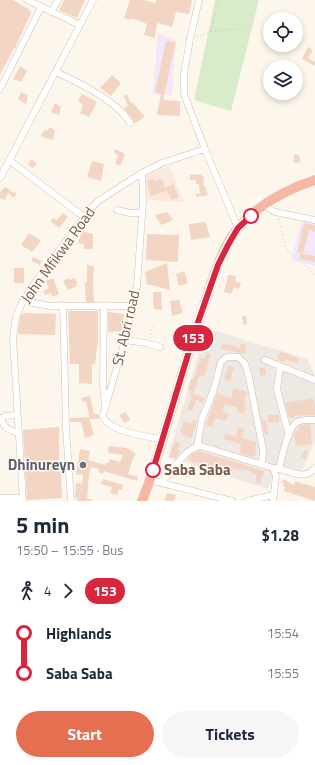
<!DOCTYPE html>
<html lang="en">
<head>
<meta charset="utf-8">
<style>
	:root { --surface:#fff; --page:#f6f6f7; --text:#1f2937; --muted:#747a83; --accent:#e76f51 }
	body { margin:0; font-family:"Titillium Web",sans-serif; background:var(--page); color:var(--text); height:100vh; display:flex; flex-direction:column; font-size:15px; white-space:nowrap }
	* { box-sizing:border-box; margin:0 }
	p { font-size:13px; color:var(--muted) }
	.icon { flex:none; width:22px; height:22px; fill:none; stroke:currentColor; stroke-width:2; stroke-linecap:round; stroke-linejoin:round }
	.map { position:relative; height:501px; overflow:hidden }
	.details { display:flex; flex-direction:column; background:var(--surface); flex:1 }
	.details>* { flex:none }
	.badge { padding:0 8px; border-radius:13px; font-size:14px; line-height:26px }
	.tools { position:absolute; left:263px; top:12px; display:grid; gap:8px }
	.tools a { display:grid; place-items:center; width:40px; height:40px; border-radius:50%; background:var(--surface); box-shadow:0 2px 6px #0003; font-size:20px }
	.map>.badge { position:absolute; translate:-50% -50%; box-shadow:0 0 0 2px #fff }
	.legs { display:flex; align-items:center; gap:6px; height:44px; padding:0 16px; font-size:13px }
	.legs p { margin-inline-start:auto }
	.overview { display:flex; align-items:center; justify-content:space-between; height:68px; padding:0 16px }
	h1 { font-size:22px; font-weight:700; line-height:30px }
	.primary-button { display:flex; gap:8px; margin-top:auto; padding:8px 16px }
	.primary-button a { flex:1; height:46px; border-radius:24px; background:var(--accent); color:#fff; font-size:16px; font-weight:700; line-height:46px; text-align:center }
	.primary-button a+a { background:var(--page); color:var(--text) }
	ul { padding:0 16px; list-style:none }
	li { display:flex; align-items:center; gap:14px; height:40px; font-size:15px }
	li i { display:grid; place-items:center; width:6px; height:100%; margin:0 5px; background:currentColor }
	li i::after { content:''; width:10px; height:10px; margin:-5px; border:3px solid; border-radius:50%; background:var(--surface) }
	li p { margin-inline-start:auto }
	li:first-child i { background:linear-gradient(#0000 50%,currentColor 0) }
	li:last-child i { background:linear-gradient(currentColor 50%,#0000 0) }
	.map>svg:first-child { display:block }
	.commercial { fill:#fde8e0 }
	.industrial { fill:#efe9e4 }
	.education { fill:#f3e8fa }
	.green { fill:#d8ecc9 }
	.building { fill:#f3d5c3 }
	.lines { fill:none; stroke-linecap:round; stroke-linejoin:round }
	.minor-casing { stroke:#d1beb0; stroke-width:7 }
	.highway-casing { stroke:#dad1cd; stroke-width:10 }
	.path { stroke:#d9b8a5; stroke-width:1; stroke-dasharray:1 3; stroke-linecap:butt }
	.minor { stroke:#fff; stroke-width:6 }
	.highway { stroke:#f7b7a3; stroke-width:9 }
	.line-1-casing { stroke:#fff; stroke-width:9 }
	.line-1 { stroke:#d7263d; stroke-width:6 }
	.stop-1-dot { fill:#fff; stroke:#d7263d; stroke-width:2 }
	.worship-dot { fill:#6b7280; stroke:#fffaf3; stroke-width:1.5 }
	.labels { text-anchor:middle; stroke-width:3; stroke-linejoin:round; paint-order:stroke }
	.street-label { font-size:15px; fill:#7a5c4d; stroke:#fffaf3 }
	.worship-label { font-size:15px; font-weight:bold; fill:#5b616d; stroke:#fffaf3; text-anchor:end }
	.stop-label { font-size:15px; font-weight:bold; fill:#7a5c4d; stroke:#fffaf3; text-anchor:start }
</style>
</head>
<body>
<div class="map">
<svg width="315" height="501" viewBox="0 0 315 501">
	<rect width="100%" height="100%" fill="#fdf6ec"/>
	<path class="commercial" d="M169 166 184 202 148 200 144 176Z"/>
	<path class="industrial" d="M206 328 307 359 315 376V441L301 473 277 467 268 489 168 457Z"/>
	<path class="education" d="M158 32 176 41 172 95 153 94Z
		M302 219 315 222V266L291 260Z"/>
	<path class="green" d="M215 0H259L231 111 194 100Z"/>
	<path class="building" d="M0 0H13L30 10 31 13 15 48H14L0 75Z
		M64 0H85L77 18 59 10Z
		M130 0H144L155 3 156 0H192L189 14 176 12 172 27 157 23 155 38 144 35 147 24 132 18 131 20 124 18Z
		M166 41 176 42 163 100 180 101V116L157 115 161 94 155 92Z
		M308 47 313 50 308 58 315 62V66L302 59Z
		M20 66 27 71 21 82 13 79Z
		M112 75 121 83 111 96 100 88Z
		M21 92 28 95 26 104 18 99Z
		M82 94 97 102 89 117 80 113 83 105 78 101Z
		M127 94 131 103H133L145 117 135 123 124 108 128 106 124 96Z
		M55 103 61 107 59 115 51 112Z
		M50 127 55 131 53 140 41 136 44 130 47 131Z
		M115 149 125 154 121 165 115 164 118 155 114 153Z
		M294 154 299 155 300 162 294 163Z
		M31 159 37 163 33 168 28 165Z
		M92 161 104 164 101 181 87 177Z
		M201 174 204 178 203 186H205L208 195 196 197V194L200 193 199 184H196V180H190V175Z
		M154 179V181L162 179 165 188 173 184 179 198 171 200 167 191 150 196 147 181Z
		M5 187 12 191 10 192 17 193 14 198 8 193 5 200 0 198V192Z
		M167 212 173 220 161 225 155 215Z
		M63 213 68 217 59 228 50 221 53 218 57 220Z
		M206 222 210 237 191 240 189 224Z
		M304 223 315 225V232L309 230 303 254 315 256V262L299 259 301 253H297Z
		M82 231 93 234V249H84V245L78 243Z
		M29 233 41 241 32 252 21 245Z
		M147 234 179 235 178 262 146 260Z
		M33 257 42 261 40 265 31 261Z
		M167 263 170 290 147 284 145 272Z
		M87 265 94 266 93 282 94 302H86L85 282H87Z
		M14 268H24V283H14Z
		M184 271 188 283 179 286 176 274Z
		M228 275 236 276 235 281 241 283 239 289 234 287 231 294 224 292Z
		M53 278 59 294 52 297 51 293 45 295 43 291 49 288 46 281Z
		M69 278 70 280 75 278 77 283 76 284 77 286 68 290 63 281Z
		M153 292H161L162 310 154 309Z
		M179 300 183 313 172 316 170 301Z
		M68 311H98V339L95 364H92V384L79 383V364H70Z
		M108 312 124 314 122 331 108 332Z
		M23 313 56 314 55 335 18 334 20 317Z
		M242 316H246L247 324 243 325Z
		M210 330 213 331 209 347 206 345Z
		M222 343 240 348 241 343 246 345 245 354 221 349Z
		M280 351 298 358 297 363 285 359 284 362 277 360Z
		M206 353 211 354 204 377 199 376 193 394 204 398 203 403 196 400 192 411 187 410 192 396 189 395 191 391 188 390 191 379H194L200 358 205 359Z
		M229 365 234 367 230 382 224 379Z
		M259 368H265L266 374 260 376Z
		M234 388 247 392 244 401 246 402 244 406 246 407 244 414 237 411 238 408 225 404 222 412 229 414 226 421 215 418 212 427 206 425 217 393 231 398Z
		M90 396 94 414H99V419H90L86 401 82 402 81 398Z
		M313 398 315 407V415H304L294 416V418H289L285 403Z
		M126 412 130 420 124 423 119 415Z
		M268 415H279V422L268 423Z
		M89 417 94 435 85 438 81 422H70V418Z
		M193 420 197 421 195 429 191 438 182 435 183 432 180 431 184 421 192 424Z
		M262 420H266L268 435H265Z
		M310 424 312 444 296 446 294 433 295 431H299L298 427 301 425Z
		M59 427V472H61L62 498 27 500 23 430Z
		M238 427 244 429 242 438 256 442 255 450H257L255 456H253V457L240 453 241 444 224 439 225 434 236 436Z
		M175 441 180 442 178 450 181 451 175 459 169 457Z
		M109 446 127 448 136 454 133 458 128 474 138 477 137 481 104 471 103 474 98 472 99 469 91 467 89 475 87 498 95 501H77L78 498H75L76 483 82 484 83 474 76 475 80 449 90 451 88 460 105 465 106 463H108L110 459 120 462 123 455 108 453Z
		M305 450 308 451 306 459 301 457Z
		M199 451 264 471 260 484 255 482 257 475 252 473V472L245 469 244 470H242L241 471 233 468 231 475 209 468 203 465V464L197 462 196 463 187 459 192 454Z
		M182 465 189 468 188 472 189 473 188 477 178 474V469Z
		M103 479 123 485 122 490 119 489 117 495 110 493 112 487 101 484Z
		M283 479 294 485 295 481 315 487V501L284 491 285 487 283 486 284 483H282Z
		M167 493 176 495 174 501H165Z"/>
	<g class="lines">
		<defs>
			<path id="minor" d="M27 0 80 25
				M199 0 190 39 184 74V94L205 149 238 228
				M51 12 58 0
				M56 72C78 82 119 102 130 123
				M0 89 41 7
				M9 160 84 217
				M142 173 143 201 137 286 125 340 103 415C104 418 105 421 108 423 120 432 147 437 162 439
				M0 178 93 0
				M263 205 275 212 315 220
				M117 210 130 213H142
				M23 301 50 306H133
				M63 305 66 428 71 501
				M104 305 103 384 105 405
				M125 340 146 343 160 347
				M265 360 315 380
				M280 366 277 389 289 436
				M17 415 5 416 2 418C2 428 10 430 18 433
				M197 447 202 419 213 392 221 362 227 357H238L245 364 249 377 263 450 262 464
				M276 468C289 471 305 481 315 468
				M279 469C282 458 287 428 297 422 302 419 309 420 315 420
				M150 480 232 501
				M161 482C172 473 185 447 201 446L273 468 276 476 273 501
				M0 498H23
				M23 501 13 339 16 316 23 301 36 281 92 207 98 201 142 173 162 163 205 149
				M247 501 273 495"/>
			<path id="highway" d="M142 501 150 480C169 420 185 361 205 302 213 279 222 246 239 227 259 204 285 190 315 180"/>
		</defs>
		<use href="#minor" class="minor-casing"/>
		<use href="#highway" class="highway-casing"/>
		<path class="path" d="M211 31 219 0
			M196 37 214 31 240 29 254 24
			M278 219C284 228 281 244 289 252 298 260 307 265 315 276
			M150 338 151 330 154 325"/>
		<use href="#minor" class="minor"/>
		<use href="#highway" class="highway"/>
	</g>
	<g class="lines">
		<defs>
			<path id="line-1" d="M153 470 196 328 218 265 228 245 235 233 238 228 251 216"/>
		</defs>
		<use href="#line-1" class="line-1-casing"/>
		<use href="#line-1" class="line-1"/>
	</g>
	<g class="stop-1-dot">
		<circle cx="251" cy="216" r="7"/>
		<circle cx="153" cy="470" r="7"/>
	</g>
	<circle class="worship-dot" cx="83" cy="465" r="4"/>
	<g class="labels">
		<g class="street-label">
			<text transform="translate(58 255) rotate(-54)" y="5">John Mfikwa Road</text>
			<text transform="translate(126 328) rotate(-77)" y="5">St. Abri road</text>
		</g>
		<g class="worship-label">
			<text x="75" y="470">Dhinureyn</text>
		</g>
		<g class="stop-label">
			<text x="164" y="475">Saba Saba</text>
		</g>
	</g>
</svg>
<div class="tools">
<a><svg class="icon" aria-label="locate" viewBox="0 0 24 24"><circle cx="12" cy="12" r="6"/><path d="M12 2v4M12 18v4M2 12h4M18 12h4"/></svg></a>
<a><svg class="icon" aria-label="layers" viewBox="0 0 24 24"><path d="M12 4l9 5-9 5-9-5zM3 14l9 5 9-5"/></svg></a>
</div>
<b class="badge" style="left:193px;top:338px;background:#d7263d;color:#fff">153</b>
</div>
<section class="details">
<div class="overview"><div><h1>5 min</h1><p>15:50 – 15:55 · Bus</p></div><b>$1.28</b></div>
<div class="legs"><svg class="icon" aria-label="walk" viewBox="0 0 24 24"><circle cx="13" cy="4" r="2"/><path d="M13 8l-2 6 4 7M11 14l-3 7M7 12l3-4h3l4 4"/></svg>4<svg class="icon" aria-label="forward" viewBox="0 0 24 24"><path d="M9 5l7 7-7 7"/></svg><b class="badge" style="background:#d7263d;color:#fff">153</b></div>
<ul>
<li><i style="color:#d7263d"></i><b>Highlands</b><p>15:54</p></li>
<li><i style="color:#d7263d"></i><b>Saba Saba</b><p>15:55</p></li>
</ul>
<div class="primary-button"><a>Start</a><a>Tickets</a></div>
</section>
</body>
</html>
